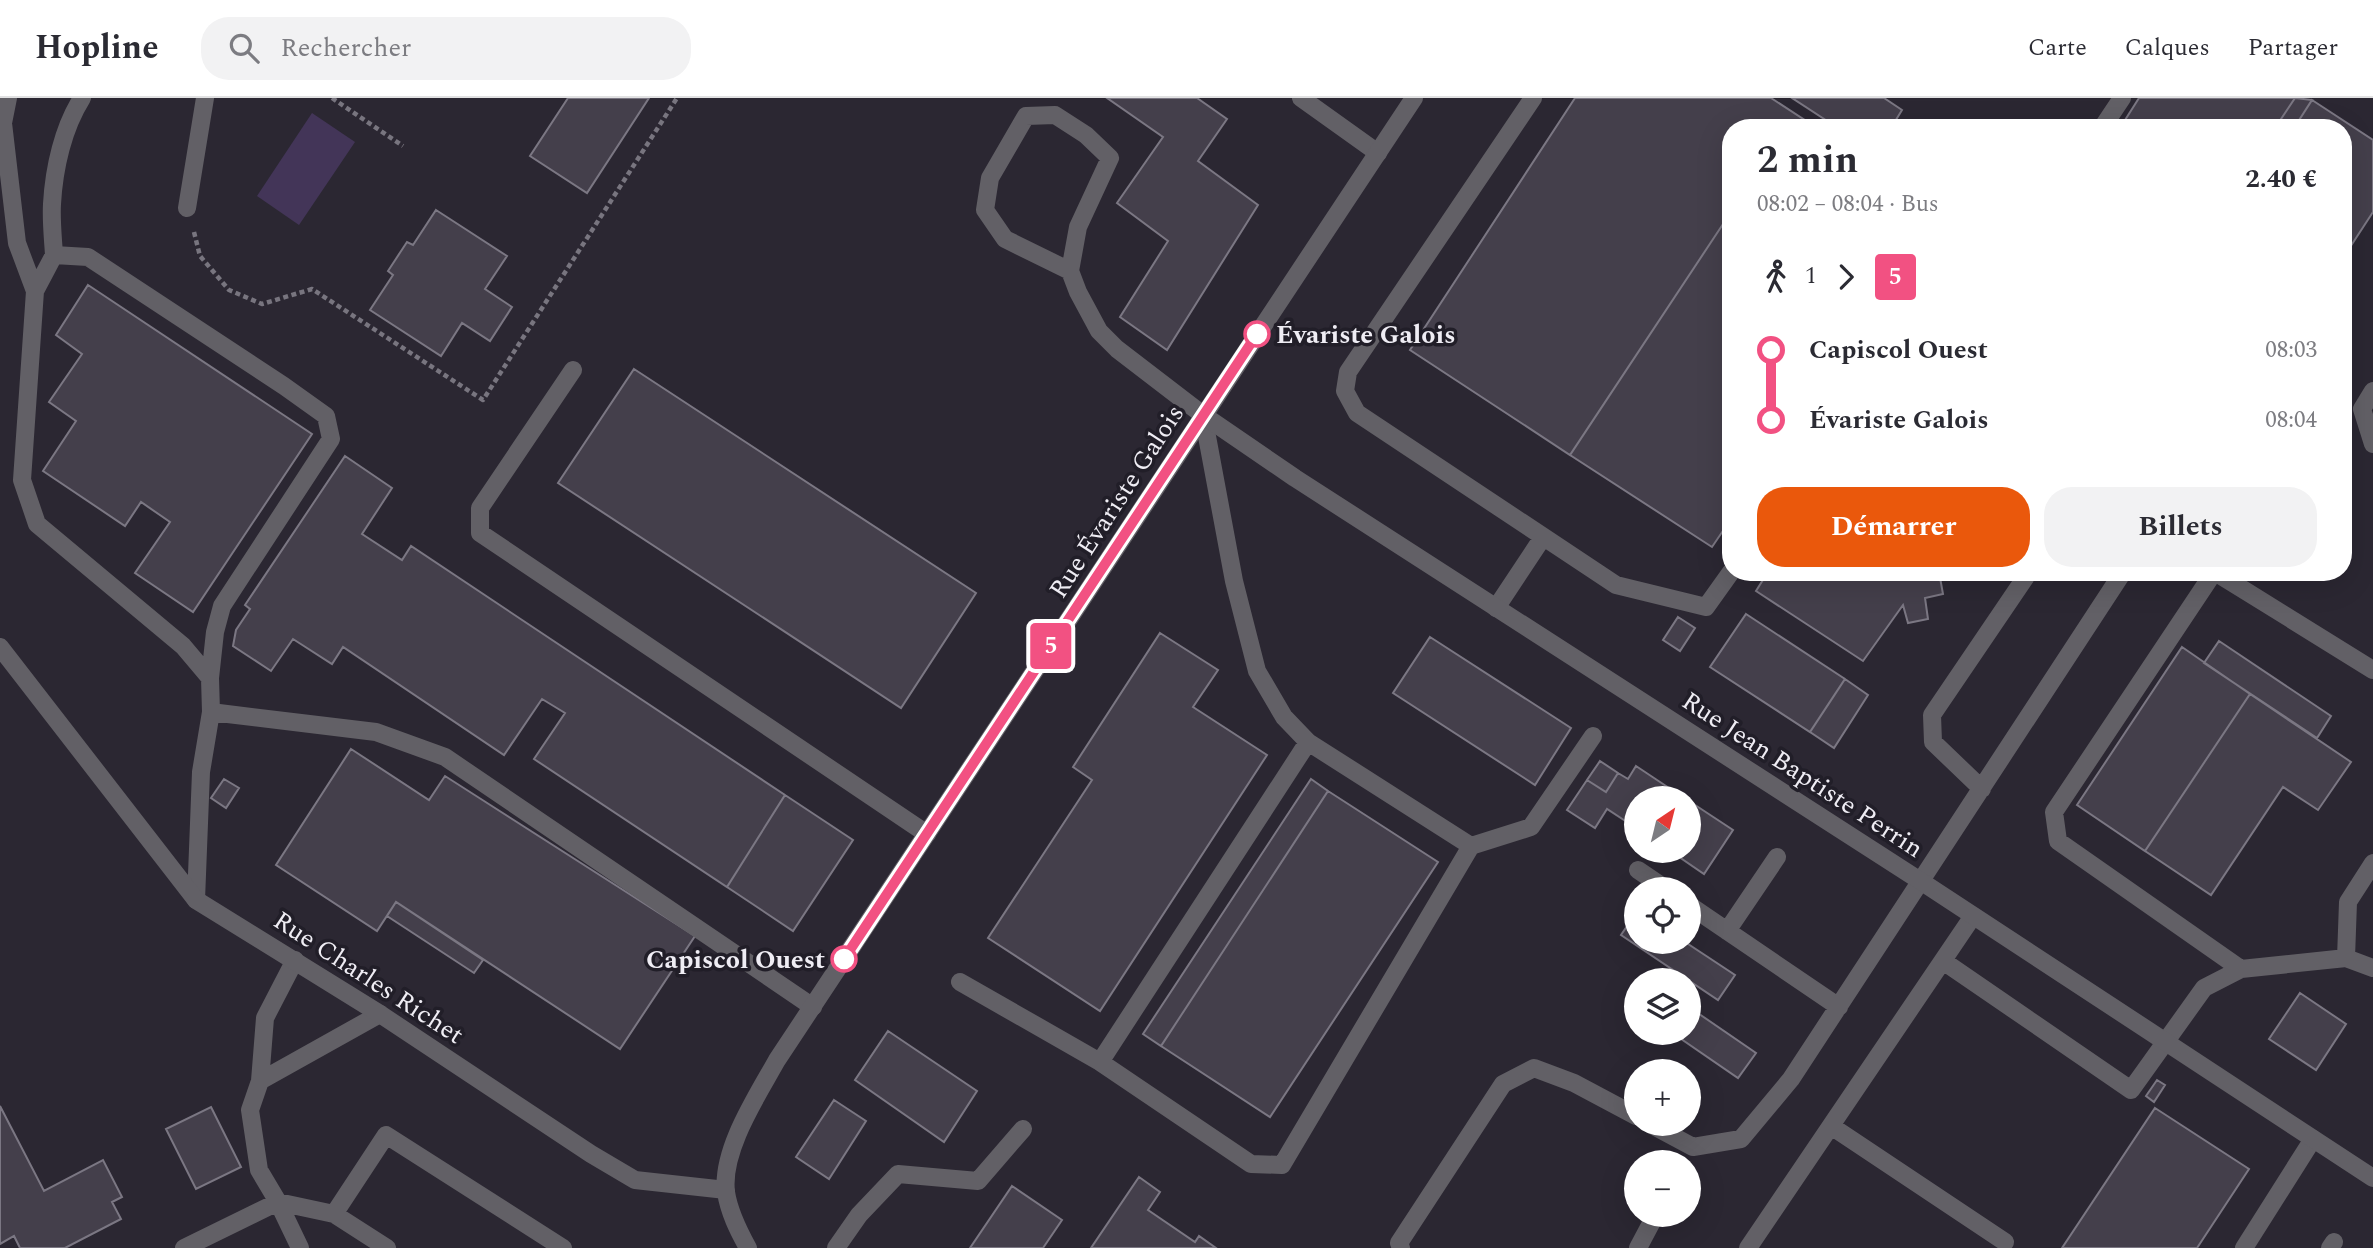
<!DOCTYPE html>
<html lang="fr">
<head>
<meta charset="utf-8">
<style>
	:root { --surface:#fff; --page:#f2f2f3; --text:#2b2b33; --muted:#7c7c81; --line:#e1e1e2; --accent:#ea580c }
	body { margin:0; font-family:Spectral,serif; background:var(--page); color:var(--text); height:100vh; display:flex; flex-direction:column; font-size:26px; white-space:nowrap }
	* { box-sizing:border-box; margin:0 }
	p { font-size:23px; color:var(--muted) }
	.icon { flex:none; width:38px; height:38px; fill:none; stroke:currentColor; stroke-width:2; stroke-linecap:round; stroke-linejoin:round }
	.map { position:relative; flex:1; overflow:hidden }
	.panel { position:absolute; left:1722px; top:21px; width:630px; height:462px; display:flex; flex-direction:column; background:var(--surface); border-radius:28px; box-shadow:0 7px 28px #0002 }
	.panel>* { flex:none }
	.badge { padding:0 14px; border-radius:5px; font-size:24px; line-height:46px }
	.needle { width:46px; rotate:35deg }
	.buttons { position:absolute; left:1624px; top:688px; display:grid; gap:14px }
	.buttons a { display:grid; place-items:center; width:77px; height:77px; border-radius:50%; background:var(--surface); box-shadow:0 7px 28px #0002; font-size:35px }
	.map>.badge { position:absolute; translate:-50% -50%; box-shadow:0 0 0 4px #fff }
	.legs { display:flex; align-items:center; gap:10px; height:77px; padding:0 35px; font-size:23px }
	.legs p { margin-inline-start:auto }
	.summary { display:flex; align-items:center; justify-content:space-between; height:119px; padding:0 35px }
	h1 { font-size:38px; font-weight:700; line-height:52px }
	.button { display:flex; gap:14px; margin-top:auto; padding:14px 35px }
	.button a { flex:1; height:80px; border-radius:28px; background:var(--accent); color:#fff; font-size:28px; font-weight:700; line-height:80px; text-align:center }
	.button a+a { background:var(--page); color:var(--text) }
	ul { padding:0 35px; list-style:none }
	li { display:flex; align-items:center; gap:24px; height:70px; font-size:26px }
	li i { display:grid; place-items:center; width:10px; height:100%; margin:0 9px; background:currentColor }
	li i::after { content:''; width:18px; height:18px; margin:-9px; border:5px solid; border-radius:50%; background:var(--surface) }
	li p { margin-inline-start:auto }
	li:first-child i { background:linear-gradient(#0000 50%,currentColor 0) }
	li:last-child i { background:linear-gradient(currentColor 50%,#0000 0) }
	header { display:flex; align-items:center; gap:42px; box-sizing:border-box; height:98px; padding:0 35px; background:var(--surface); border-bottom:2px solid var(--line) }
	header strong { font-size:33px }
	nav { display:flex; gap:38px; margin-inline-start:auto; font-size:24px }
	.search { width:490px; height:63px; background:var(--page); display:flex; align-items:center; gap:18px; box-sizing:border-box; padding:0 24px; border-radius:28px; color:var(--muted); font-size:26px }
	.map>svg:first-child { display:block }
	.garden { fill:#433558 }
	.building { fill:#443f4b; stroke:#7b7783; stroke-width:2 }
	.lines { fill:none; stroke-linecap:round; stroke-linejoin:round }
	.path { stroke:#78757f; stroke-width:4.5; stroke-dasharray:5 3.5; stroke-linecap:butt }
	.service { stroke:#626066; stroke-width:18 }
	.minor { stroke:#626066; stroke-width:18 }
	.line-1-casing { stroke:#fff; stroke-width:16 }
	.line-1 { stroke:#f25182; stroke-width:10 }
	.stop-1-dot { fill:#fff; stroke:#f25182; stroke-width:3.5 }
	.labels { text-anchor:middle; stroke-width:7; stroke-linejoin:round; paint-order:stroke }
	.stop-label { font-size:26px; font-weight:bold; fill:#efedf4; stroke:#211e28; text-anchor:start }
	.street-label { font-size:26px; fill:#efedf4; stroke:#211e28 }
</style>
</head>
<body>
<header>
<strong>Hopline</strong>
<div class="search"><svg class="icon" aria-label="search" viewBox="0 0 24 24"><circle cx="10" cy="10" r="6"/><path d="M15 15l6 6"/></svg>Rechercher</div>
<nav><a>Carte</a><a>Calques</a><a>Partager</a></nav>
</header>
<div class="map">
<svg width="2373" height="1150" viewBox="0 0 2373 1150">
	<rect width="100%" height="100%" fill="#2b2732"/>
	<path class="garden" d="M312 15 355 44 299 127 257 98Z"/>
	<path class="building" d="M568 0H649L587 95 530 58Z
		M1107 0H1197L1227 21 1198 63 1258 107 1167 252 1120 219 1168 143 1117 105 1163 39Z
		M1575 0H1771L1817 30H1731V114L1570 357 1410 252Z
		M1792 0H1884L1902 12 1891 30H1838Z
		M2139 0H2295L2275 30H2120Z
		M2295 0 2312 2 2294 30H2275Z
		M2312 2 2373 42V114L2343 160V30H2294Z
		M436 112 507 158 485 191 512 209 490 243 462 225 441 258 370 212 393 177 388 173 407 144 413 147Z
		M1731 114V421L1712 449 1570 357Z
		M88 187 312 336 193 514 135 475 170 424 141 404 125 428 43 373 76 323 49 304 82 256 56 237Z
		M634 271 976 495 901 610 558 385Z
		M345 358 392 390 362 436 402 462 411 448 785 697 727 789 534 661 565 615 542 601 504 657 343 549 332 566 293 541 271 573 233 548 236 532 250 511 245 507Z
		M1768 474H1939L1943 496 1925 500 1928 521 1908 525 1903 507 1863 563 1756 493Z
		M1746 516 1845 581 1810 634 1710 569Z
		M1678 519 1695 530 1680 553 1663 542Z
		M1160 535 1218 572 1193 609 1267 657 1100 913 988 840 1092 682 1073 669Z
		M1430 539 1571 630 1535 687 1393 595Z
		M2219 543 2331 618 2317 640 2204 565Z
		M2182 549 2250 596 2145 753 2077 707Z
		M1845 581 1868 597 1834 650 1810 634Z
		M2250 596 2351 664 2318 712 2283 689 2211 797 2145 753Z
		M351 651 429 702 445 678 695 838 620 951 396 804 377 833 276 767Z
		M1600 663 1618 675 1606 694 1587 682Z
		M1636 668 1684 700H1636V730L1607 711 1595 730 1567 712 1587 682 1606 694 1618 675 1628 681Z
		M224 681 239 690 226 710 211 700Z
		M1311 681 1328 693 1161 948 1143 936Z
		M1328 693 1438 764 1270 1019 1161 948Z
		M785 697 853 742 793 833 727 789Z
		M1689 703 1733 732 1704 776 1669 752H1689Z
		M396 804 483 862 474 875 387 818Z
		M1636 815V844H1685L1735 877 1718 902 1621 837Z
		M2300 895 2346 926 2316 972 2269 941Z
		M1689 909 1756 955 1738 980 1671 934H1689Z
		M888 933 977 993 944 1044 855 982Z
		M2157 982 2165 987 2154 1004 2146 998Z
		M834 1002 866 1023 829 1081 796 1059Z
		M0 1008 44 1093 103 1062 122 1099 112 1104 121 1121 65 1150H20L14 1138 0 1146Z
		M211 1009 241 1069 196 1091 166 1031Z
		M2155 1010 2249 1071 2197 1150H2062Z
		M1139 1079 1160 1094 1148 1112 1195 1144 1199 1138 1216 1150H1091Z
		M1012 1088 1062 1122 1043 1150H970Z"/>
	<g class="lines">
		<path class="path" d="M332 0 403 48
			M194 134 200 158 229 192 262 206 312 191 483 302 677 0"/>
		<path class="service" d="M8 0 3 25 17 145 35 193
			M1301 0 1378 55
			M1533 0 1348 274 1345 293 1357 315 1616 487 1706 509 1731 474
			M2102 30 2122 0
			M187 110 205 0
			M54 157C53 140 51 123 52 106 54 70 63 30 82 0
			M1070 173 1005 141 985 112 990 80 1026 18 1055 17 1086 37 1110 60 1078 129 1070 173 1078 194 1099 233 1117 251 1203 317 1234 483 1257 573 1284 619 1308 644 1100 964
			M573 272 480 410V435L927 736
			M2373 293 2362 311 2373 346
			M2214 474 2054 714 2058 743 2241 871
			M2215 474 2373 572
			M1496 510 1543 439
			M211 614 376 634 445 659 813 909
			M1308 644 1471 748 1531 729 1593 638
			M1982 691 1933 644 1932 617 2029 474
			M1638 772 1666 791
			M196 802 201 674 211 614 210 580 215 534 222 508 331 341 326 318 284 288 88 159 54 157 35 193 22 382 37 426 183 548 210 580
			M1689 807 1839 909
			M1727 833 1777 759
			M2346 860 2348 804 2373 765
			M295 862 265 920 260 983 380 916
			M1943 863 2131 992 2204 890 2241 871 2346 860 2373 870
			M960 884 1100 964 1251 1066 1282 1067 1471 748
			M260 983 250 1012 259 1072 278 1104 300 1150
			M1650 1026 1693 1049 1741 1041 1791 981 2123 474
			M1831 1028 2005 1144
			M334 1116 386 1037 563 1150
			M184 1150 278 1104 334 1116 387 1150
			M836 1150 859 1117 898 1076 978 1083 1023 1031
			M1401 1150 1399 1145 1503 986 1534 970 1574 985 1636 1018
			M1638 1150 1656 1116
			M1748 1150 1973 818
			M2244 1150 2313 1041
			M2330 1150 2334 1144"/>
		<path class="minor" d="M1203 317 1295 380 1922 784 2373 1080
			M0 549 196 802 380 916 591 1056 635 1082 726 1092
			M748 1150C738 1132 729 1114 726 1094 721 1052 757 998 777 962L1414 0"/>
	</g>
	<g class="lines">
		<defs>
			<path id="line-1" d="M844 861 1257 236"/>
		</defs>
		<use href="#line-1" class="line-1-casing"/>
		<use href="#line-1" class="line-1"/>
	</g>
	<g class="stop-1-dot">
		<circle cx="1257" cy="236" r="12"/>
		<circle cx="844" cy="861" r="12"/>
	</g>
	<g class="labels">
		<g class="stop-label">
			<text x="1276" y="245">Évariste Galois</text>
			<text x="825" y="870" text-anchor="end">Capiscol Ouest</text>
		</g>
		<g class="street-label">
			<text transform="translate(1116 403) rotate(-57)" y="9">Rue Évariste Galois</text>
			<text transform="translate(1803 676) rotate(33)" y="9">Rue Jean Baptiste Perrin</text>
			<text transform="translate(369 879) rotate(33)" y="9">Rue Charles Richet</text>
		</g>
	</g>
</svg>
<div class="buttons">
<a><svg class="needle" viewBox="-14 -14 28 28"><path d="M0-13l5 13h-10z" fill="#e53935"/><path d="M0 13l5-13h-10z" fill="#7c7c81"/></svg></a>
<a><svg class="icon" aria-label="locate" viewBox="0 0 24 24"><circle cx="12" cy="12" r="6"/><path d="M12 2v4M12 18v4M2 12h4M18 12h4"/></svg></a>
<a><svg class="icon" aria-label="layers" viewBox="0 0 24 24"><path d="M12 4l9 5-9 5-9-5zM3 14l9 5 9-5"/></svg></a>
<a>+</a>
<a>−</a>
</div>
<b class="badge" style="left:1051px;top:548px;background:#f25182;color:#fff">5</b>
<section class="panel">
<div class="summary"><div><h1>2 min</h1><p>08:02 – 08:04 · Bus</p></div><b>2.40 €</b></div>
<div class="legs"><svg class="icon" aria-label="walk" viewBox="0 0 24 24"><circle cx="13" cy="4" r="2"/><path d="M13 8l-2 6 4 7M11 14l-3 7M7 12l3-4h3l4 4"/></svg>1<svg class="icon" aria-label="forward" viewBox="0 0 24 24"><path d="M9 5l7 7-7 7"/></svg><b class="badge" style="background:#f25182;color:#fff">5</b></div>
<ul>
<li><i style="color:#f25182"></i><b>Capiscol Ouest</b><p>08:03</p></li>
<li><i style="color:#f25182"></i><b>Évariste Galois</b><p>08:04</p></li>
</ul>
<div class="button"><a>Démarrer</a><a>Billets</a></div>
</section>
</div>
</body>
</html>
